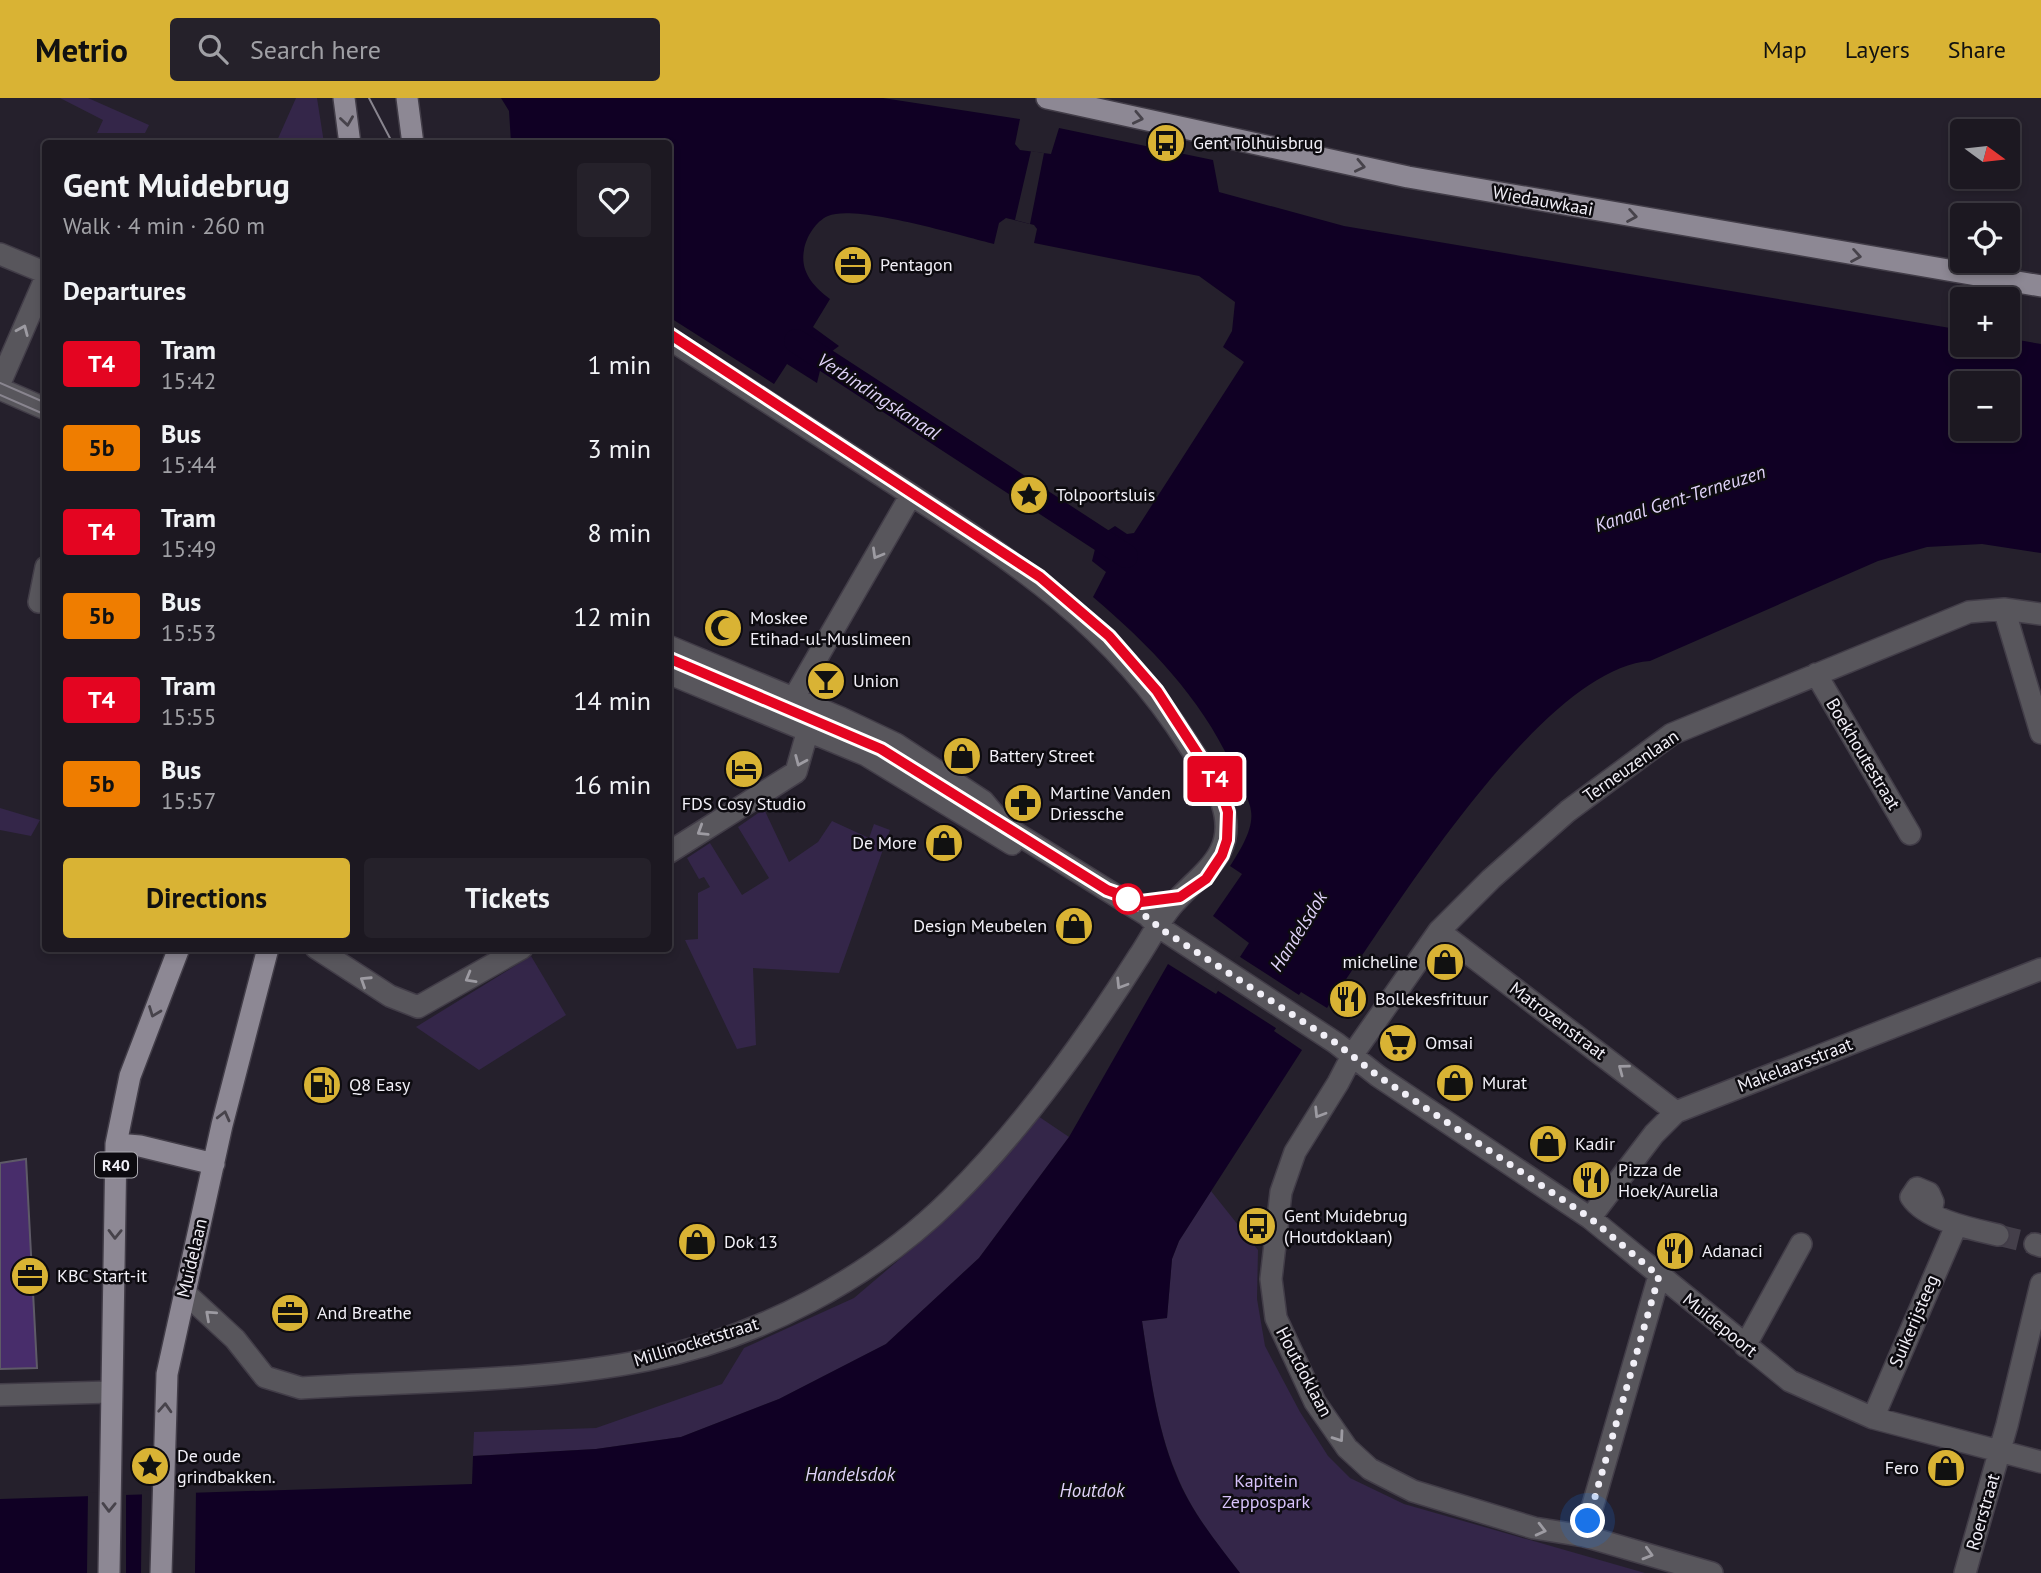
<!DOCTYPE html>
<html lang="en">
<head>
<meta charset="utf-8">
<style>
	:root { --surface:#1c1821; --page:#25212a; --text:#f1f3f6; --muted:#a0a0a5; --line:#3a373f; --accent:#d9b334 }
	body { margin:0; font-family:"PT Sans",sans-serif; background:var(--page); color:var(--text); height:100vh; display:flex; flex-direction:column; font-size:26px; white-space:nowrap }
	* { box-sizing:border-box; margin:0 }
	p { font-size:23px; color:var(--muted) }
	.icon { flex:none; width:38px; height:38px; fill:none; stroke:currentColor; stroke-width:2; stroke-linecap:round; stroke-linejoin:round }
	.map { position:relative; flex:1; overflow:hidden }
	.side { position:absolute; left:42px; top:42px; width:630px; height:812px; display:flex; flex-direction:column; background:var(--surface); border-radius:7px; box-shadow:0 4px 10px #0003,0 0 0 2px var(--line) }
	.side>* { flex:none }
	.badge { padding:0 14px; border-radius:5px; font-size:24px; line-height:46px }
	.needle { width:46px; rotate:105deg }
	.fabs { position:absolute; left:1950px; top:21px; display:grid; gap:14px }
	.fabs a { display:grid; place-items:center; width:70px; height:70px; border-radius:7px; background:var(--surface); box-shadow:0 4px 10px #0003,0 0 0 2px var(--line); font-size:35px }
	.you { position:absolute; width:35px; height:35px; margin:-18px; border:5px solid #fff; border-radius:50%; background:#1a73e8; box-shadow:0 0 0 10px #1a73e833 }
	.map>.badge { position:absolute; translate:-50% -50%; box-shadow:0 0 0 4px #fff }
	h2 { padding:0 21px; font-size:26px; line-height:63px }
	.round { display:grid; place-items:center; flex:none; width:74px; height:74px; border-radius:7px; background:var(--page) }
	.headline { display:flex; align-items:center; justify-content:space-between; height:119px; padding:0 21px }
	h1 { font-size:33px; font-weight:700; line-height:52px }
	.primary-button { display:flex; gap:14px; margin-top:auto; padding:14px 21px }
	.primary-button a { flex:1; height:80px; border-radius:7px; background:var(--accent); color:#111; font-size:28px; font-weight:700; line-height:80px; text-align:center }
	.primary-button a+a { background:var(--page); color:var(--text) }
	ul { padding:0; list-style:none }
	li { display:flex; align-items:center; gap:21px; height:84px; padding:0 21px }
	li div { flex:1 }
	li b { display:block; font-size:26px }
	li em { font-style:normal }
	li .badge { min-width:77px; font-weight:700; text-align:center }
	header { display:flex; align-items:center; gap:42px; box-sizing:border-box; height:98px; padding:0 35px; background:var(--accent); color:#111 }
	header strong { font-size:33px }
	nav { display:flex; gap:38px; margin-inline-start:auto; font-size:24px }
	.search { width:490px; height:63px; background:var(--page); display:flex; align-items:center; gap:18px; box-sizing:border-box; padding:0 24px; border-radius:7px; color:var(--muted); font-size:26px }
	.map>svg:first-child { display:block }
	.green { fill:#342649 }
	.water { fill:#100024; fill-rule:evenodd }
	.pier { fill:#25202c }
	.lines { fill:none; stroke-linecap:round; stroke-linejoin:round }
	.canal { stroke:#100024; stroke-width:24 }
	.building { fill:#482d6b; stroke:#5e5a67; stroke-width:2 }
	.minor-tunnel { stroke:#443f4a; stroke-width:21; stroke-dasharray:21 10; stroke-linecap:butt }
	.minor-casing { stroke:#423d48; stroke-width:24 }
	.major-casing { stroke:#423d48; stroke-width:24 }
	.minor { stroke:#58565c; stroke-width:21 }
	.major { stroke:#8d8894; stroke-width:21 }
	.tram { stroke:#89858f; stroke-width:2 }
	.oneway { stroke:#47434b }
	.oneway2 { stroke:#9d9ba2 }
	.line-casing { stroke:#fff; stroke-width:16 }
	.line { stroke:#e40521; stroke-width:10 }
	.walk { stroke:#f1eff7; stroke-width:7; stroke-dasharray:0 12.6 }
	.stop-dot { fill:#fff; stroke:#e40521; stroke-width:3.5 }
	.labels { text-anchor:middle; stroke-width:5; stroke-linejoin:round; paint-order:stroke }
	.shield { fill:#0d0b10; stroke:#adabb2; stroke-width:2 }
	.shield-label { font-size:16px; font-weight:bold; fill:#f1eff7 }
	.poi-label { font-size:18px; fill:#f1eff7; stroke:#0d0b10; text-anchor:start }
	.street-label { font-size:18px; fill:#f1eff7; stroke:#0d0b10 }
	.park-label { font-size:18px; fill:#d7c2fa; stroke:#0d0b10 }
	.water-label { font-size:19px; font-style:italic; fill:#dfd2f8; stroke:#0d0b10 }
</style>
</head>
<body>
<header>
<strong>Metrio</strong>
<div class="search"><svg class="icon" aria-label="search" viewBox="0 0 24 24"><circle cx="10" cy="10" r="6"/><path d="M15 15l6 6"/></svg>Search here</div>
<nav><a>Map</a><a>Layers</a><a>Share</a></nav>
</header>
<div class="map">
<svg width="2041" height="1475" viewBox="0 0 2041 1475">
	<rect width="100%" height="100%" fill="#25202c"/>
	<path class="green" d="M60 0H88L149 27 145 35H97L103 22Z
		M296 0H317L324 45H276Z
		M0 710 40 722 31 738 0 732Z
		M764 711 789 764 818 744 832 723 869 740 874 726 890 732 839 875 753 870 756 947 737 951 685 842 698 841V795L710 789 704 779 699 781 687 760 710 745 742 797 769 780 738 729Z
		M531 858 566 917 479 972 416 929Z
		M1035 1016 1069 1039 979 1160 886 1246 779 1301 681 1339 596 1351 473 1358 474 1334 596 1330 722 1286 744 1250 854 1200 941 1126Z
		M1211 1093 1258 1152 1257 1201 1265 1248 1300 1314 1328 1358 1350 1380 1404 1406 1645 1475H1240C1216 1444 1190 1412 1176 1375 1156 1327 1150 1274 1142 1223L1167 1220 1172 1161 1179 1143Z"/>
	<path class="water" d="M501 0H883L1020 21 1015 46 1020 52 1051 56 1059 30 1213 62 1219 94 1344 128 1962 232V247H2007V240L2041 246V455L1982 446 1927 449 1878 463 1650 563C1540 570 1387 823 1327 910L1301 894 1274 933 1302 952 1179 1143 1172 1161 1167 1220 1142 1223C1150 1275 1156 1327 1176 1376 1190 1412 1216 1444 1240 1475H0V1401L472 1386 473 1358 596 1351 681 1339 779 1301 886 1246 979 1160 1069 1039 1168 866 1216 896 1249 845 1213 818 1242 776 1230 768C1239 754 1254 731 1251 713 1250 702 1241 689 1237 679 1206 605 1153 550 1093 499L1106 474 1092 463 1098 439 1115 428 1127 436 1134 435 1244 264 1223 249 1232 233 1235 204 1199 178 1034 145 1037 131 1034 127 1006 120 999 125 994 146C961 138 856 106 828 118 816 123 806 139 804 152 800 174 813 188 830 201L813 229 839 248 823 260 817 285 787 266 774 286 669 219 668 46 511 45 509 13ZM1962 285H2007V331H1962Z"/>
	<path class="pier" d="M1031 53 1044 55 1030 126 1015 122Z
		M1237 857 1302 899 1279 932 1215 891Z
		M196 1391 195 1475H141L142 1393Z
		M126 1394V1475H87L88 1395Z"/>
	<g class="lines">
		<path class="canal" d="M796 243 1126 458"/>
	</g>
	<path class="building" d="M26 1061 37 1270 0 1271V1065Z"/>
	<g class="lines">
		<path class="minor-tunnel" d="M1998 1137 2035 1146"/>
		<defs>
			<path id="minor" d="M0 156 46 175
				M0 285 46 179
				M0 291 46 311
				M39 504 46 469
				M2004 511 2041 635
				M668 548 841 620 896 646 983 703 1003 727 1147 817 1159 829 1336 945 1378 978 1590 1120 1790 1283 1873 1320 2041 1364
				M668 575 866 657 1012 746
				M1816 576 1910 736
				M788 610 911 397
				M668 755 796 674 808 632
				M1439 833 1676 1014
				M316 850 390 898 418 909 522 850
				M1931 1114 1933 1104 1929 1095 1917 1090 1911 1099C1926 1122 1972 1131 1998 1137
				M1590 1120 1654 1036 1676 1014 2041 871
				M2035 1146 2041 1148
				M184 1194 235 1241 265 1279 301 1290C412 1283 539 1284 647 1262 758 1240 870 1181 951 1101 1023 1030 1085 943 1139 858 1151 840 1162 817 1177 802 1205 772 1238 754 1222 705 1216 683 1200 665 1188 646 1110 523 1007 459 887 381 814 334 741 287 668 240
				M1745 1248 1801 1146
				M0 1297 111 1294
				M1873 1320 1956 1128
				M1584 1438 1659 1178
				M1712 1475 1584 1438 1534 1430 1413 1393 1370 1371 1347 1350 1315 1304 1276 1220 1271 1181 1281 1094 1295 1054 1338 985 1353 956 1439 833 1491 781 1568 713 1672 636 1969 514 2004 511 2041 516
				M1965 1475 2007 1327 2041 1186"/>
			<path id="major" d="M344 0 350 46
				M407 0 413 46
				M1047 0 1408 79 2041 188
				M116 1046 140 1048 214 1066
				M109 1475 116 1046 130 978 179 850
				M161 1475 167 1276 222 1027 268 850"/>
		</defs>
		<use href="#minor" class="minor-casing"/>
		<use href="#major" class="major-casing"/>
		<use href="#minor" class="minor"/>
		<use href="#major" class="major"/>
		<path class="tram" d="M369 0 393 46
			M668 235C753 290 838 344 923 400 992 446 1063 490 1121 550 1149 580 1172 614 1194 648 1223 692 1251 742 1201 785 1177 807 1146 807 1117 798L881 651 668 560
			M0 285 46 305
			M0 297 46 317"/>
	</g>
	<defs><path id="oneway-chevron" d="M-2-3.5L2.5 0L-2 3.5" fill="none" stroke-width="1.6" stroke-linecap="round" stroke-linejoin="round" transform="scale(1.75)"/></defs>
	<g class="oneway">
		<use href="#oneway-chevron" transform="translate(1138 20) rotate(12)"/>
		<use href="#oneway-chevron" transform="translate(347 23) rotate(82)"/>
		<use href="#oneway-chevron" transform="translate(1360 68) rotate(12)"/>
		<use href="#oneway-chevron" transform="translate(1632 118) rotate(10)"/>
		<use href="#oneway-chevron" transform="translate(1856 158) rotate(10)"/>
		<use href="#oneway-chevron" transform="translate(154 914) rotate(111)"/>
		<use href="#oneway-chevron" transform="translate(224 1018) rotate(-76)"/>
		<use href="#oneway-chevron" transform="translate(115 1136) rotate(91)"/>
		<use href="#oneway-chevron" transform="translate(165 1310) rotate(-87)"/>
		<use href="#oneway-chevron" transform="translate(109 1409) rotate(91)"/>
	</g>
	<g class="oneway2">
		<use href="#oneway-chevron" transform="translate(23 232) rotate(-67)"/>
		<use href="#oneway-chevron" transform="translate(877 456) rotate(120)"/>
		<use href="#oneway-chevron" transform="translate(800 663) rotate(113)"/>
		<use href="#oneway-chevron" transform="translate(702 733) rotate(148)"/>
		<use href="#oneway-chevron" transform="translate(470 880) rotate(150)"/>
		<use href="#oneway-chevron" transform="translate(365 883) rotate(-147)"/>
		<use href="#oneway-chevron" transform="translate(1121 886) rotate(122)"/>
		<use href="#oneway-chevron" transform="translate(1623 971) rotate(-143)"/>
		<use href="#oneway-chevron" transform="translate(1319 1015) rotate(122)"/>
		<use href="#oneway-chevron" transform="translate(210 1217) rotate(-138)"/>
		<use href="#oneway-chevron" transform="translate(1339 1339) rotate(55)"/>
		<use href="#oneway-chevron" transform="translate(1541 1432) rotate(14)"/>
		<use href="#oneway-chevron" transform="translate(1648 1456) rotate(16)"/>
	</g>
	<g class="lines">
		<defs>
			<path id="line" d="M668 235 1040 479 1109 538 1157 593 1220 690 1228 714 1227 742 1222 757 1206 781 1180 799 1141 804 1107 792 881 651 668 560"/>
		</defs>
		<use href="#line" class="line-casing"/>
		<use href="#line" class="line"/>
		<path class="walk" d="M1128 801C1133 812 1150 819 1158 829L1336 945 1378 978 1590 1120 1659 1178 1588 1423"/>
	</g>
	<defs>
		<symbol id="bus-disc" viewBox="-11 -11 22 22"><circle r="9.5" fill="#d9b334" stroke="#0d0b10"/><path d="M-5-6H5V4H4V6H2V4H-2V6H-4V4H-5ZM-3.5-4V0h7V-4ZM-3.5 1.2v1.5H-2V1.2ZM2 1.2v1.5H3.5V1.2Z" fill="#111"/></symbol>
		<symbol id="office-disc" viewBox="-11 -11 22 22"><circle r="9.5" fill="#d9b334" stroke="#0d0b10"/><path d="M-6-3h4V-5.5h4V-3h4V5H-6ZM-1-4.5V-3h2v-1.5ZM-6 0V1H6V0Z" fill="#111"/></symbol>
		<symbol id="sight-disc" viewBox="-11 -11 22 22"><circle r="9.5" fill="#d9b334" stroke="#0d0b10"/><path d="M0-6L1.8-2.2L6-1.7L2.9 1.2L3.7 5.4L0 3.3L-3.7 5.4L-2.9 1.2L-6-1.7L-1.8-2.2Z" fill="#111"/></symbol>
		<symbol id="mosque-disc" viewBox="-11 -11 22 22"><circle r="9.5" fill="#d9b334" stroke="#0d0b10"/><path d="M3.5-4.9A6 6 0 1 0 3.5 4.9A5 5 0 1 1 3.5-4.9Z" fill="#111"/></symbol>
		<symbol id="bar-disc" viewBox="-11 -11 22 22"><circle r="9.5" fill="#d9b334" stroke="#0d0b10"/><path d="M-6-5H6L.8 .8V4.5H3.5V6h-7V4.5H-.8V.8Z" fill="#111"/></symbol>
		<symbol id="shop-disc" viewBox="-11 -11 22 22"><circle r="9.5" fill="#d9b334" stroke="#0d0b10"/><path d="M-5-2.5h2.3a2.7 3.5 0 0 1 5.4 0H5L5.5 6h-11ZM-1.5-2.5h3a1.5 2.3 0 0 0-3 0Z" fill="#111"/></symbol>
		<symbol id="hotel-disc" viewBox="-11 -11 22 22"><circle r="9.5" fill="#d9b334" stroke="#0d0b10"/><path d="M-6-4.5h1.5V1H6V5H4.5V3h-9V5H-6ZM-4 0a1.8 1.8 0 1 1 3.6 0ZM.5 0V-2.5h3Q6-2.5 6 0Z" fill="#111"/></symbol>
		<symbol id="pharmacy-disc" viewBox="-11 -11 22 22"><circle r="9.5" fill="#d9b334" stroke="#0d0b10"/><path d="M-2-6h4v4h4v4h-4v4h-4v-4h-4v-4h4Z" fill="#111"/></symbol>
		<symbol id="restaurant-disc" viewBox="-11 -11 22 22"><circle r="9.5" fill="#d9b334" stroke="#0d0b10"/><path d="M-5-6h1v4h1v-4h1v4h1v-4h1v5L-1.5 .5V6h-2V.5L-5-1ZM5-6V6H3V1.5H1.5Q1.5-4 5-6Z" fill="#111"/></symbol>
		<symbol id="supermarket-disc" viewBox="-11 -11 22 22"><circle r="9.5" fill="#d9b334" stroke="#0d0b10"/><path d="M-6-5.5h2.5l.6 2H6L4.5 2H-2.5L-4.4-4H-6ZM-1.5 3.2a1.3 1.3 0 1 0 .1 0ZM3 3.2a1.3 1.3 0 1 0 .1 0Z" fill="#111"/></symbol>
		<symbol id="fuel-disc" viewBox="-11 -11 22 22"><circle r="9.5" fill="#d9b334" stroke="#0d0b10"/><path d="M-5.5-6h7V0h2V4h1.3V-2.5L3-4.5l.8-.8L6-3V5H2.5V1h-1V6h-7ZM-4.2-4.7v3.2H.2V-4.7Z" fill="#111"/></symbol>
	</defs>
	<g fill-rule="evenodd">
		<use href="#bus-disc" x="1144" y="23" width="44" height="44"/>
		<use href="#office-disc" x="831" y="145" width="44" height="44"/>
		<use href="#sight-disc" x="1007" y="375" width="44" height="44"/>
		<use href="#mosque-disc" x="701" y="508" width="44" height="44"/>
		<use href="#bar-disc" x="804" y="561" width="44" height="44"/>
		<use href="#shop-disc" x="940" y="636" width="44" height="44"/>
		<use href="#hotel-disc" x="722" y="649" width="44" height="44"/>
		<use href="#pharmacy-disc" x="1001" y="683" width="44" height="44"/>
		<use href="#shop-disc" x="922" y="723" width="44" height="44"/>
		<use href="#shop-disc" x="1052" y="806" width="44" height="44"/>
		<use href="#shop-disc" x="1423" y="842" width="44" height="44"/>
		<use href="#restaurant-disc" x="1326" y="879" width="44" height="44"/>
		<use href="#supermarket-disc" x="1376" y="923" width="44" height="44"/>
		<use href="#shop-disc" x="1433" y="963" width="44" height="44"/>
		<use href="#fuel-disc" x="300" y="965" width="44" height="44"/>
		<use href="#shop-disc" x="1526" y="1024" width="44" height="44"/>
		<use href="#restaurant-disc" x="1569" y="1060" width="44" height="44"/>
		<use href="#bus-disc" x="1235" y="1106" width="44" height="44"/>
		<use href="#shop-disc" x="675" y="1122" width="44" height="44"/>
		<use href="#restaurant-disc" x="1653" y="1131" width="44" height="44"/>
		<use href="#office-disc" x="8" y="1156" width="44" height="44"/>
		<use href="#office-disc" x="268" y="1193" width="44" height="44"/>
		<use href="#sight-disc" x="128" y="1346" width="44" height="44"/>
		<use href="#shop-disc" x="1924" y="1348" width="44" height="44"/>
	</g>
	<circle class="stop-dot" cx="1128" cy="801" r="14"/>
	<g class="labels">
		<rect class="shield" x="95" y="1054.5" width="42" height="25" rx="5"/>
		<g class="shield-label">
			<text x="116" y="1073">R40</text>
		</g>
		<g class="poi-label">
			<text x="1193" y="51">Gent Tolhuisbrug</text>
			<text x="880" y="173">Pentagon</text>
			<text x="1056" y="403">Tolpoortsluis</text>
			<text x="750" y="526">Moskee<tspan x="750" dy="21">Etihad-ul-Muslimeen</tspan></text>
			<text x="853" y="589">Union</text>
			<text x="989" y="664">Battery Street</text>
			<text x="1050" y="701">Martine Vanden<tspan x="1050" dy="21">Driessche</tspan></text>
			<text x="744" y="712" text-anchor="middle">FDS Cosy Studio</text>
			<text x="917" y="751" text-anchor="end">De More</text>
			<text x="1047" y="834" text-anchor="end">Design Meubelen</text>
			<text x="1418" y="870" text-anchor="end">micheline</text>
			<text x="1375" y="907">Bollekesfrituur</text>
			<text x="1425" y="951">Omsai</text>
			<text x="1482" y="991">Murat</text>
			<text x="349" y="993">Q8 Easy</text>
			<text x="1575" y="1052">Kadir</text>
			<text x="1618" y="1078">Pizza de<tspan x="1618" dy="21">Hoek/Aurelia</tspan></text>
			<text x="1284" y="1124">Gent Muidebrug<tspan x="1284" dy="21">(Houtdoklaan)</tspan></text>
			<text x="724" y="1150">Dok 13</text>
			<text x="1702" y="1159">Adanaci</text>
			<text x="57" y="1184">KBC Start-it</text>
			<text x="317" y="1221">And Breathe</text>
			<text x="177" y="1364">De oude<tspan x="177" dy="21">grindbakken.</tspan></text>
			<text x="1919" y="1376" text-anchor="end">Fero</text>
		</g>
		<g class="street-label">
			<text transform="translate(1543 103) rotate(10)" y="6">Wiedauwkaai</text>
			<text transform="translate(1863 656) rotate(59)" y="6">Boekhoutestraat</text>
			<text transform="translate(1631 668) rotate(-35)" y="6">Terneuzenlaan</text>
			<text transform="translate(1558 923) rotate(37)" y="6">Matrozenstraat</text>
			<text transform="translate(1795 967) rotate(-21)" y="6">Makelaarsstraat</text>
			<text transform="translate(192 1160) rotate(-77)" y="6">Muidelaan</text>
			<text transform="translate(1914 1223) rotate(-67)" y="6">Suikerijsteeg</text>
			<text transform="translate(1720 1227) rotate(39)" y="6">Muidepoort</text>
			<text transform="translate(696 1244) rotate(-17)" y="6">Millinocketstraat</text>
			<text transform="translate(1304 1274) rotate(62)" y="6">Houtdoklaan</text>
			<text transform="translate(1983 1414) rotate(-74)" y="6">Roerstraat</text>
		</g>
		<g class="park-label">
			<text x="1266" y="1389">Kapitein<tspan x="1266" dy="21">Zeppospark</tspan></text>
		</g>
		<g class="water-label">
			<text transform="translate(879 298) rotate(33)" y="7">Verbindingskanaal</text>
			<text transform="translate(1680 400) rotate(-18)" y="7">Kanaal Gent-Terneuzen</text>
			<text transform="translate(1298 833) rotate(-58)" y="7">Handelsdok</text>
			<text x="850" y="1383">Handelsdok</text>
			<text x="1092" y="1399">Houtdok</text>
		</g>
	</g>
</svg>
<div class="fabs">
<a><svg class="needle" viewBox="-14 -14 28 28"><path d="M0-13l5 13h-10z" fill="#e53935"/><path d="M0 13l5-13h-10z" fill="#a0a0a5"/></svg></a>
<a><svg class="icon" aria-label="locate" viewBox="0 0 24 24"><circle cx="12" cy="12" r="6"/><path d="M12 2v4M12 18v4M2 12h4M18 12h4"/></svg></a>
<a>+</a>
<a>−</a>
</div>
<div class="you" style="left:1588px;top:1423px"></div>
<b class="badge" style="left:1215px;top:681px;background:#e40521;color:#fff">T4</b>
<section class="side">
<div class="headline"><div><h1>Gent Muidebrug</h1><p>Walk · 4 min · 260 m</p></div><a class="round"><svg class="icon" aria-label="heart" viewBox="0 0 24 24"><path d="M12 20l-8-8c-3-5 5-10 8-4 3-6 11-1 8 4z"/></svg></a></div>
<h2>Departures</h2>
<ul>
<li><span class="badge" style="background:#e40521;color:#fff">T4</span><div><b>Tram</b><p>15:42</p></div><em>1 min</em></li>
<li><span class="badge" style="background:#ef7d00;color:#111">5b</span><div><b>Bus</b><p>15:44</p></div><em>3 min</em></li>
<li><span class="badge" style="background:#e40521;color:#fff">T4</span><div><b>Tram</b><p>15:49</p></div><em>8 min</em></li>
<li><span class="badge" style="background:#ef7d00;color:#111">5b</span><div><b>Bus</b><p>15:53</p></div><em>12 min</em></li>
<li><span class="badge" style="background:#e40521;color:#fff">T4</span><div><b>Tram</b><p>15:55</p></div><em>14 min</em></li>
<li><span class="badge" style="background:#ef7d00;color:#111">5b</span><div><b>Bus</b><p>15:57</p></div><em>16 min</em></li>
</ul>
<div class="primary-button"><a>Directions</a><a>Tickets</a></div>
</section>
</div>
</body>
</html>
